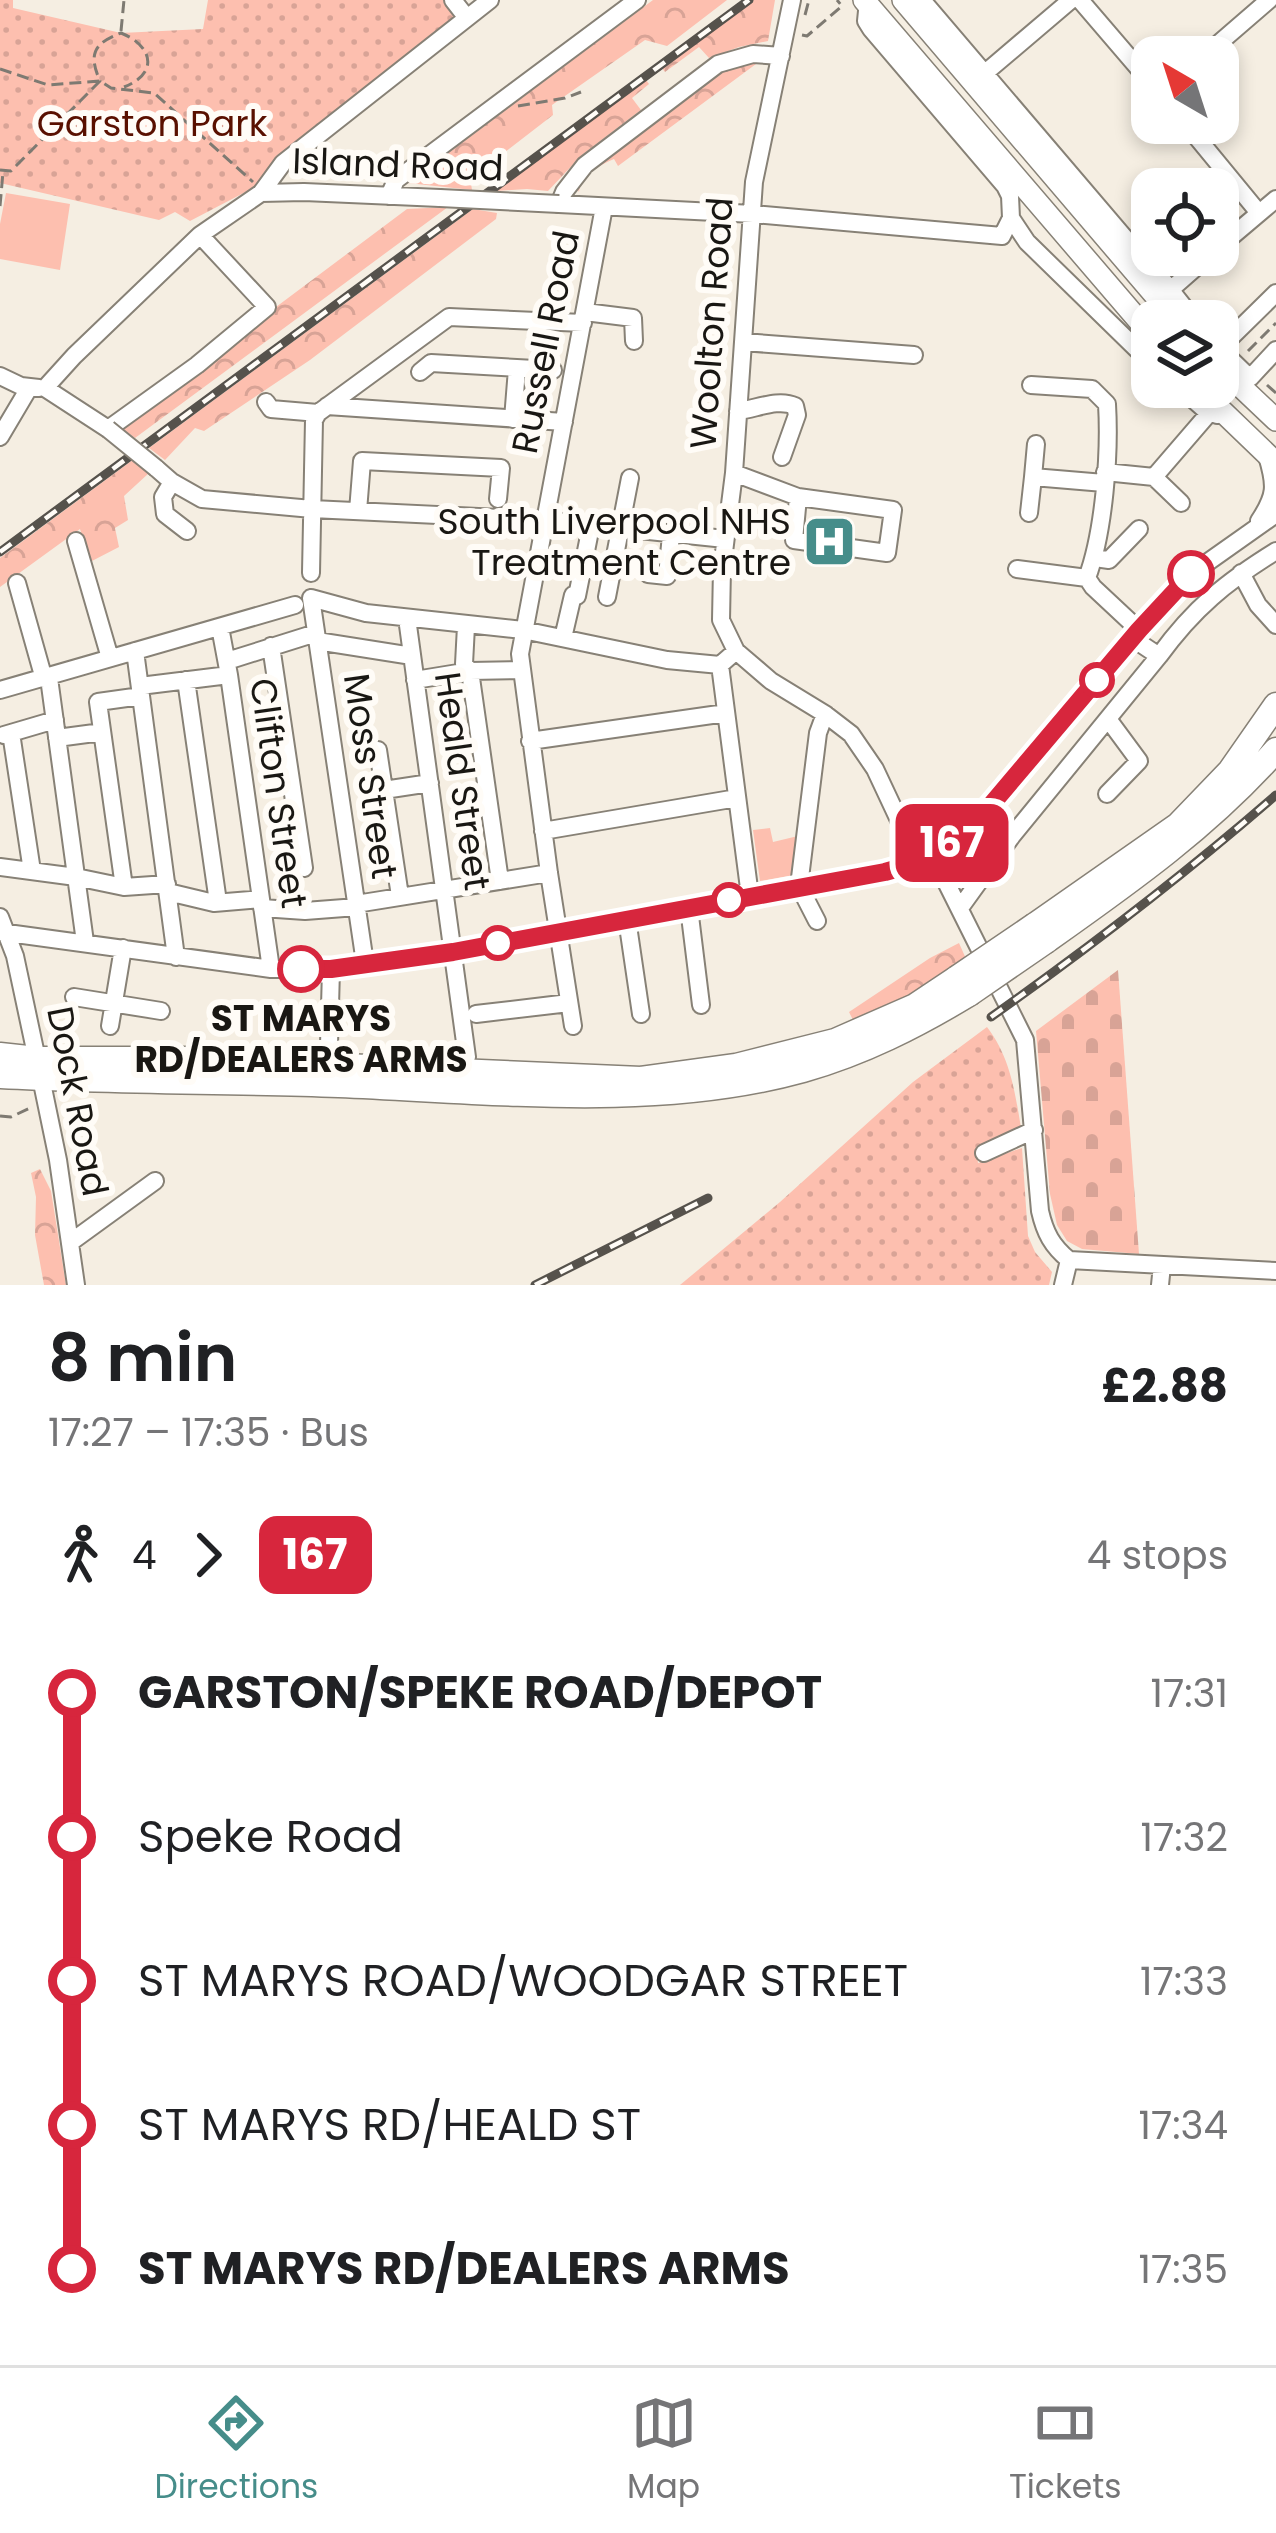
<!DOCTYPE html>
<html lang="en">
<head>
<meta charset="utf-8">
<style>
	:root { --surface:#fff; --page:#f2f2f2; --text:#202124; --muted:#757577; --line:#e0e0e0; --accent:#468d8a }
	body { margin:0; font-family:Poppins,sans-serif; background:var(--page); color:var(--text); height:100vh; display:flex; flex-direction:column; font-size:45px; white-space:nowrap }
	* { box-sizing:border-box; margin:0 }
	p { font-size:39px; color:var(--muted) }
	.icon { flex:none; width:66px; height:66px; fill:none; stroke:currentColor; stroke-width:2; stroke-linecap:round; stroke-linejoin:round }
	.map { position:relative; height:1285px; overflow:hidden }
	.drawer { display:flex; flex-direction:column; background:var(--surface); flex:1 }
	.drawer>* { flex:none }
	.badge { padding:0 24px; border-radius:18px; font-size:42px; line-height:78px }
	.needle { width:78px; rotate:321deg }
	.fabs { position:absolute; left:1131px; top:36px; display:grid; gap:24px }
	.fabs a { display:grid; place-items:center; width:108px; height:108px; border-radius:24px; background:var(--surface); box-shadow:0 6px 18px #0003; font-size:60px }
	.map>.badge { position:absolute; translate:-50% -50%; box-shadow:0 0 0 6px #fff }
	.legs { display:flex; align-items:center; gap:18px; height:132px; padding:0 48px; font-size:39px }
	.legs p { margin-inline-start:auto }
	.head { display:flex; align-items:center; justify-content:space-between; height:204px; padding:0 48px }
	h1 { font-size:66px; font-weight:600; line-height:90px }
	ul { padding:0 48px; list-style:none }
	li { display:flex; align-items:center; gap:42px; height:144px; font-size:45px }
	li i { display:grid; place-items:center; width:18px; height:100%; margin:0 15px; background:currentColor }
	li i::after { content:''; width:30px; height:30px; margin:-15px; border:9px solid; border-radius:50%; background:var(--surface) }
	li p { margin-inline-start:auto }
	li:first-child i { background:linear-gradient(#0000 50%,currentColor 0) }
	li:last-child i { background:linear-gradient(currentColor 50%,#0000 0) }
	.dock { display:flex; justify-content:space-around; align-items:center; height:168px; border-top:3px solid var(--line); background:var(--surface); font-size:33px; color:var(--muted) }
	.dock a { display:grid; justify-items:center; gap:6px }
	.dock .selected { color:var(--accent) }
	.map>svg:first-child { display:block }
	.green { fill:#fdbfaf }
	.forest { fill:url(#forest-crowns) }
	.cemetery { fill:url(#cemetery-stones) }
	.park { fill:url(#park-dots) }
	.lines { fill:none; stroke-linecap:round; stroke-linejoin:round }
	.minor-casing { stroke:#878176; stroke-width:20 }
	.major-casing { stroke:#878176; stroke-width:24 }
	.highway-casing { stroke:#878176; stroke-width:27 }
	.path { stroke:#7e7a72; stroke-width:3; stroke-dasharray:12 6; stroke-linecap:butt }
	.minor { stroke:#fff; stroke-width:16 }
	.major { stroke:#fff; stroke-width:21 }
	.highway { stroke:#fff; stroke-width:24 }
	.rail-casing { stroke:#56524c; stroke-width:9 }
	.rail { stroke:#fffcf7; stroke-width:4.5; stroke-dasharray:14; stroke-linecap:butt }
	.minor-bridge-casing { stroke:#878176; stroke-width:20; stroke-linecap:butt }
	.highway-bridge-casing { stroke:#878176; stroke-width:27; stroke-linecap:butt }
	.minor-bridge { stroke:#fff; stroke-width:16 }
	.highway-bridge { stroke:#fff; stroke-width:24 }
	.line-1-casing { stroke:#fff; stroke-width:27 }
	.line-1 { stroke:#d7263d; stroke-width:18 }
	.stop-1-dot { fill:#fff; stroke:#d7263d; stroke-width:6 }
	.labels { text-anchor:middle; stroke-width:12; stroke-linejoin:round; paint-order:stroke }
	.park-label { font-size:36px; fill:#591000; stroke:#fffcf7 }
	.street-label { font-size:36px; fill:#191713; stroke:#fffcf7 }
	.poi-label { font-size:36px; fill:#191713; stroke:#fffcf7; text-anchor:end }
	.stop-label { font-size:36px; font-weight:bold; fill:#191713; stroke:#fffcf7 }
</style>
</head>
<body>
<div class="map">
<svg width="1276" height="1285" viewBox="0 0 1276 1285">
	<defs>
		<pattern id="forest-crowns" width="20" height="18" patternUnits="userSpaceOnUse" patternTransform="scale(3)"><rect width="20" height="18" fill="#fdbfaf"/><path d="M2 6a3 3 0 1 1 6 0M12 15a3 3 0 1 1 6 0" fill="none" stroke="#d8a396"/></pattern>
		<pattern id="cemetery-stones" width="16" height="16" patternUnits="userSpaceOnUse" patternTransform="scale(3)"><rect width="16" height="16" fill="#fdbfaf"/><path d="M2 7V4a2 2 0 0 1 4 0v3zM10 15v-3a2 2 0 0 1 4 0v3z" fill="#d8a396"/></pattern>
		<pattern id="park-dots" width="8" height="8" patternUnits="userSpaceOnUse" patternTransform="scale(3)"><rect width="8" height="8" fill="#fdbfaf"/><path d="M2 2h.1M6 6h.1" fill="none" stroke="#d8a396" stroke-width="1.8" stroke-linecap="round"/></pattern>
	</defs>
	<rect width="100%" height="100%" fill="#f5eee2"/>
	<path class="green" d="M6 193 70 204 60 270 0 259V224Z
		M770 828 773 842 798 836 794 875 760 881 753 830Z"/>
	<path class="forest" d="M653 0H727L667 46 645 40 552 105 553 115 505 152 501 150 470 177 472 190 408 183Z
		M752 0H775L768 41 739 47 709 58 699 47 665 72 662 68Z
		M757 61 756 64 618 166 614 159C599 165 581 176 579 192L576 186 579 179 634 132 642 133 701 89 702 82 725 66Z
		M646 80 649 84 632 98 641 110 582 155 548 191 527 189 496 191Z
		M448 207 135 438 120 427 181 384 276 307 407 209Z
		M473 209 497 213 496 219 310 360 204 431 195 428 165 460 149 448Z
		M134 459 149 473 124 496 128 520 115 528 119 547 90 562 80 529 0 587V558Z
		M959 943 967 961 891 1007 854 1022 849 1012 930 958Z
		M40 1169 51 1191 66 1285H44L35 1235 36 1197 31 1173Z"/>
	<path class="cemetery" d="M1118 970 1139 1254 1082 1249 1067 1241 1057 1225 1050 1194 1036 1031Z"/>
	<path class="park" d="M0 0H13V8L121 33 203 29 208 0H445L458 16 257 186 190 221 175 212 159 220 0 183Z
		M987 1027C1010 1057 1015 1091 1021 1128L976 1147 978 1163 1022 1148 1028 1236 1035 1252 1052 1272 1049 1285H680L780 1202 913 1082Z"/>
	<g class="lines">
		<defs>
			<path id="minor" d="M453 0 467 18
				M792 0 754 182 734 473 722 568 721 620 736 651 771 681 825 714 851 734 875 769 905 833 946 882 1025 1040 1040 1211C1045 1233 1052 1246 1069 1260
				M922 0 1136 251 1147 260 1195 321
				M1080 0 1152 84
				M868 1 866 21 871 29 1005 186 1010 196 1011 218 1027 242 1152 364
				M781 56 753 54 718 64 585 165 564 192 559 204 753 214 1002 236 1011 218
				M1203 57 1269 0
				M985 73 1071 0
				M1185 123 1259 213
				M261 193 283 163 490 0
				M389 196 396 180 637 0
				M1218 248 1276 199
				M1169 291 1210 255
				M585 312 633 318 634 341
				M743 342 914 355
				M1218 347 1250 378 1276 350
				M1219 349 1276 293
				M420 372 431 363 553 370
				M0 376 21 386 39 388
				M1031 385 1092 389 1107 404C1110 454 1104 532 1087 578
				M1179 387 1204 409 1217 415
				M45 388 74 356 200 235 261 193 304 192 440 198
				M45 388 108 429 197 365 267 307 200 235
				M266 402 271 409 318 413
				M327 406 564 422
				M738 411C756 409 778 398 795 406L797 415 782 457
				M513 419 517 369
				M0 437 29 388
				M156 468 172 482 202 499 312 509 544 520 725 539
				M1105 472 1154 477 1181 503
				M734 473 798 497 893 510 887 553 794 540 798 497
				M1033 477 1036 444
				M1154 477 1210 412
				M172 482 163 497 165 514 187 531
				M358 511 362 461 501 468 498 499
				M1029 513 1033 477 1104 483
				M1259 521C1276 495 1276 486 1267 456
				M76 541 110 658
				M1095 558 1109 560 1139 529
				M1017 569 1087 578
				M311 573 314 420 318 413 449 317 583 323
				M1241 573 1258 605 1276 625
				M648 574 667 576 671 535
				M1087 578 1093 587 1139 630
				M17 583 44 679
				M607 597 630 478
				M407 618 467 1057
				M466 626 464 664 470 671 500 881
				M220 627 229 675 271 969
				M563 638 573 595 577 596 591 526
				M1132 638 1159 656C1194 608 1226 582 1276 551
				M317 641 412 656
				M271 646 304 868
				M135 651 176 957
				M227 661 316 633
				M720 665 750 896
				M49 678 85 942
				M186 680 218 902
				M415 680 470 671 521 670
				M140 686 229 675
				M0 690 295 605
				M11 733 32 871
				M4 735 55 720
				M57 738 102 732
				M530 741 726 713
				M378 750 400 896
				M384 790 430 783
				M1107 794 1139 761 1108 719
				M543 831 737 798
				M0 867 76 877 124 887 167 884
				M124 887 98 702 141 696
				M168 892 214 903 261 899
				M356 904 549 873
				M262 908 305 911 357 907
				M689 908 701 1005
				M960 908 1012 836 1159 656
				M0 917 15 956 41 1078 58 1160 76 1285
				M627 919 641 1014
				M817 921 799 886 818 733 825 714
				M0 932 271 969H331L453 952 885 872 927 861 980 818 1139 630 1191 574 1276 514
				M365 963 311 598 366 613 523 630 667 660 720 665 736 651
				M74 997 161 1011
				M476 1014 569 1003
				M110 1026 123 948
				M573 1026 549 873 520 654 604 207
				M329 1045 331 969
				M984 1153 1034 1130
				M71 1242 155 1181
				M1069 1260 1276 1271
				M1063 1285 1069 1260
				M1160 1285 1162 1265"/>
			<path id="major" d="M864 0 1152 336
				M903 0 1177 321
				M1218 365 1276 420
				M1197 387 1276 463"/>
			<path id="highway" d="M1035 925 1178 825 1230 771 1276 705
				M1046 941C1128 883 1209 826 1276 750
				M0 1055 37 1059H183L641 1079 736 1066 835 1041 915 1006 957 978
				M0 1076C113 1082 226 1081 339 1085 490 1091 655 1111 803 1070 863 1053 916 1026 969 994"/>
		</defs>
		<use href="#minor" class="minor-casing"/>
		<use href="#major" class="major-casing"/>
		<use href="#highway" class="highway-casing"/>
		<path class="path" d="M805 15 809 0
			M121 31 124 0
			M802 35 807 36 842 6 837 0
			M0 69 48 85 100 81 111 88 154 93 253 182
			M518 106 565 98 581 92
			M0 170 11 171 100 81C88 54 94 43 121 33 152 45 160 73 124 87
			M0 206 3 172
			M1248 351 1276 323
			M1267 385 1276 393
			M0 1116 11 1117 32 1107"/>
		<use href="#minor" class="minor"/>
		<use href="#major" class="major"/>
		<use href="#highway" class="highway"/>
		<defs>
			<path id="rail" d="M0 552 749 0
				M991 1017C1090 947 1185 874 1276 795
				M535 1285 708 1198"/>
		</defs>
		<use href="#rail" class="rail-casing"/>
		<use href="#rail" class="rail"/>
		<defs>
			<path id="minor-bridge" d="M440 198 559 204
				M108 429 156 468"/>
			<path id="highway-bridge" d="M957 978 1035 925
				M969 994 1046 941"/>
		</defs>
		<use href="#minor-bridge" class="minor-bridge-casing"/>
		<use href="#highway-bridge" class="highway-bridge-casing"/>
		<use href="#minor-bridge" class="minor-bridge"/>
		<use href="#highway-bridge" class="highway-bridge"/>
	</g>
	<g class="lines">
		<defs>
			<path id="line-1" d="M301 969H331L453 952 885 872 927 860 957 839 980 818 1139 630 1191 574"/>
		</defs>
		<use href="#line-1" class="line-1-casing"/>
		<use href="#line-1" class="line-1"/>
	</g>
	<defs>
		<symbol id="hospital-square" viewBox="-11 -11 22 22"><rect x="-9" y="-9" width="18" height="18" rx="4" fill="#468d8a" stroke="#fffcf7"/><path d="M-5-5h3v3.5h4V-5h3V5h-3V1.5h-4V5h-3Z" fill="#fff"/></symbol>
	</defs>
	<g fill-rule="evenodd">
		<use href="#hospital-square" x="800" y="512" width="59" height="59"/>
	</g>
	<g class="stop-1-dot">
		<circle cx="1191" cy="574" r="21"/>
		<circle cx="1097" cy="680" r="15"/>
		<circle cx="729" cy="900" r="15"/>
		<circle cx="498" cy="943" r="15"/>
		<circle cx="301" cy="969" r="21"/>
	</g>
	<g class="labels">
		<g class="park-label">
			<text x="152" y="136">Garston Park</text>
		</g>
		<g class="street-label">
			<text transform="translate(398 164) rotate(2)" y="13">Island Road</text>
			<text transform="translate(711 323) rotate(-86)" y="13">Woolton Road</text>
			<text transform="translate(545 342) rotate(-79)" y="13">Russell Road</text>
			<text transform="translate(371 776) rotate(82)" y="13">Moss Street</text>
			<text transform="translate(463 781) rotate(82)" y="13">Heald Street</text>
			<text transform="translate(279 793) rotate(82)" y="13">Clifton Street</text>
			<text transform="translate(78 1101) rotate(79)" y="13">Dock Road</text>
		</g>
		<g class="poi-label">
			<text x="791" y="534">South Liverpool NHS<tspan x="791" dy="41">Treatment Centre</tspan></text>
		</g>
		<g class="stop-label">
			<text x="301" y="1031">ST MARYS<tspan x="301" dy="41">RD/DEALERS ARMS</tspan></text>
		</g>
	</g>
</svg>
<div class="fabs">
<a><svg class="needle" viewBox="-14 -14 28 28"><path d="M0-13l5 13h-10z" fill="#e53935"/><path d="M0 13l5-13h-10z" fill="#757577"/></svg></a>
<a><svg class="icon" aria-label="locate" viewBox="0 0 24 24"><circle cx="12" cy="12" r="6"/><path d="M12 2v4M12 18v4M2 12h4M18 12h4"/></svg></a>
<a><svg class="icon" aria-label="layers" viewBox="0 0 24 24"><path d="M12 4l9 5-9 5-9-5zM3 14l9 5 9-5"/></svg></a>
</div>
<b class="badge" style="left:952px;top:843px;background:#d7263d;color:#fff">167</b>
</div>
<section class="drawer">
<div class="head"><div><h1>8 min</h1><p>17:27 – 17:35 · Bus</p></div><b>£2.88</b></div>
<div class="legs"><svg class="icon" aria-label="walk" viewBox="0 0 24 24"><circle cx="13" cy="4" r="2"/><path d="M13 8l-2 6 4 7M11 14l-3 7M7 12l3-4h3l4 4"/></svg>4<svg class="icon" aria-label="forward" viewBox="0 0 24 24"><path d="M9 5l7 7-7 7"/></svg><b class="badge" style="background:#d7263d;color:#fff">167</b><p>4 stops</p></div>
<ul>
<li><i style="color:#d7263d"></i><b>GARSTON/SPEKE ROAD/DEPOT</b><p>17:31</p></li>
<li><i style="color:#d7263d"></i><span>Speke Road</span><p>17:32</p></li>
<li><i style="color:#d7263d"></i><span>ST MARYS ROAD/WOODGAR STREET</span><p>17:33</p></li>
<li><i style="color:#d7263d"></i><span>ST MARYS RD/HEALD ST</span><p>17:34</p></li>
<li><i style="color:#d7263d"></i><b>ST MARYS RD/DEALERS ARMS</b><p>17:35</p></li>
</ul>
</section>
<nav class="dock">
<a class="selected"><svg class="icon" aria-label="directions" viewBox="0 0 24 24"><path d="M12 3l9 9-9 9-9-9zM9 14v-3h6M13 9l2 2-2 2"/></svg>Directions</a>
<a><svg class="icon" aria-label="map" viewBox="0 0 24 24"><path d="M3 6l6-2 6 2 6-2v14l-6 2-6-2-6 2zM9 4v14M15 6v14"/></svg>Map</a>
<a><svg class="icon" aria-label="tickets" viewBox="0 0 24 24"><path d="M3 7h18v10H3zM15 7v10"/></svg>Tickets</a>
</nav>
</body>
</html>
